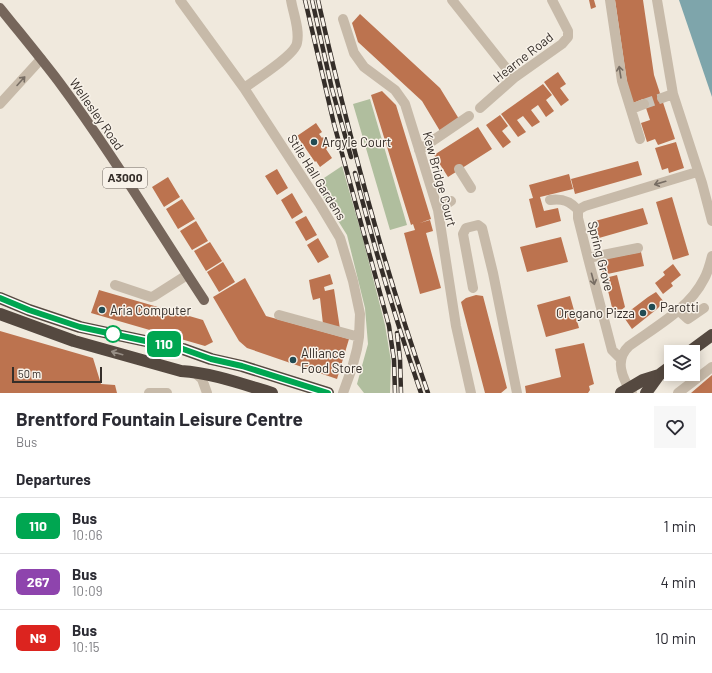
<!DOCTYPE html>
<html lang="en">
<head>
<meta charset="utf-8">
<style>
	:root { --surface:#fff; --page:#f7f7f7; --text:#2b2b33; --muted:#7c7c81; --line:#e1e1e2 }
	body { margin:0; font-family:Barlow,sans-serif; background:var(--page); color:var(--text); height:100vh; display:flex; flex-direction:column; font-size:15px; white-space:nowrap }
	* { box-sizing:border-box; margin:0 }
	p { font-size:13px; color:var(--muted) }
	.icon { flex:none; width:22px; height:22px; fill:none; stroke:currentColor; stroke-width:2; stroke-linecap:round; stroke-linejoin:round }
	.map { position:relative; height:393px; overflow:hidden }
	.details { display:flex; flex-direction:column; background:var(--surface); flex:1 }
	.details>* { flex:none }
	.badge { padding:0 8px; border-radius:6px; font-size:14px; line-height:26px }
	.tools { position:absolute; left:664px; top:345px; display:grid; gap:8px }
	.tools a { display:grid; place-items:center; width:36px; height:36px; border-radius:0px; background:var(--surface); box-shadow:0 2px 10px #0003; font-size:20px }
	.scale { position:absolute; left:12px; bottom:10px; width:90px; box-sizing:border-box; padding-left:4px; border:2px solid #352e29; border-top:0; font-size:11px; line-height:14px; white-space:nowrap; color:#352e29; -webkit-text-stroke:3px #f8f2e9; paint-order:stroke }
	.map>.badge { position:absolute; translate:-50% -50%; box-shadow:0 0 0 2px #fff }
	h2 { padding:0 16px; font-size:15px; line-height:36px }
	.round { display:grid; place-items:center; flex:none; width:42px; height:42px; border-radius:0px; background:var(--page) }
	.headline { display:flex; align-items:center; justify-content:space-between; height:68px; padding:0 16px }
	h1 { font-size:19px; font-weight:700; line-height:30px }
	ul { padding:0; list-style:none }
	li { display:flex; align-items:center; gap:12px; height:56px; padding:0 16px; border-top:1px solid var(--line) }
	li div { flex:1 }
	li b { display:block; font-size:15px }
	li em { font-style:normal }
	li .badge { min-width:44px; font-weight:700; text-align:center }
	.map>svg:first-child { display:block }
	.green { fill:#b0be9e }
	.water { fill:#7ea5ab }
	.building { fill:#bc734f }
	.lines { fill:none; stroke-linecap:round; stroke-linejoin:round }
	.minor-tunnel { stroke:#cbc4b9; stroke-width:10; stroke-dasharray:10 5; stroke-linecap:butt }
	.minor { stroke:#c7baa9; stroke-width:10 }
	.major { stroke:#76665b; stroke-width:10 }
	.highway { stroke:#554940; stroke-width:12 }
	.rail-casing { stroke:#352e29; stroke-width:4.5 }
	.rail { stroke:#f8f2e9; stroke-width:3; stroke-dasharray:9; stroke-linecap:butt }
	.oneway { stroke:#776d63 }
	.oneway2 { stroke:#968d84 }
	.line-casing { stroke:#fff; stroke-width:9 }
	.line { stroke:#00a651; stroke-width:6 }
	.poi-dot { fill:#214b53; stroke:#f8f2e9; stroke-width:1.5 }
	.stop-dot { fill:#fff; stroke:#00a651; stroke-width:2 }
	.labels { text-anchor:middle; stroke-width:3; stroke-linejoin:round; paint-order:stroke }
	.shield { fill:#f8f2e9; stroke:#706963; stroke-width:1 }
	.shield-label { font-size:12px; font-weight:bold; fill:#352e29 }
	.street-label { font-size:13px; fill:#352e29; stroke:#f8f2e9 }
	.poi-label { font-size:13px; fill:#352e29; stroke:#f8f2e9; text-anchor:start }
</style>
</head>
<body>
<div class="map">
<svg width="712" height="393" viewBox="0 0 712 393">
	<rect width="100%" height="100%" fill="#f0e9dd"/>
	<path class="green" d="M370 99 407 225 390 230 353 104Z
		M342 166 363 239 385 325 391 361 390 393H364L357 384 368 344 365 308 347 235 315 184Z"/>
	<path class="water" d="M679 0H712V97Z"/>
	<path class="building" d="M589 0H594L596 7 591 9Z
		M615 0H643L654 75 675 139 658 145 655 139 647 142 641 123 650 120 643 99 633 103 627 82Z
		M360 14 440 88 459 119 440 131 422 101 358 42 352 23Z
		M558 72 566 84 560 88 569 100 561 106 544 82Z
		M543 84 552 95 546 100 554 111 546 117 538 105 531 110 540 122 532 127 523 116 517 120 526 132 518 137 501 114Z
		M382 91 396 105 431 219 420 223 430 220 433 231 426 233 441 288 420 294 404 233 415 230 413 224 411 225 371 95Z
		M500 115 508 126 502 131 511 142 503 148 486 125Z
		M316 123 322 132 319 134 322 138 323 137 329 146 326 149 332 158 320 167 316 161 315 162 297 136Z
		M478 127 492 149 448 177 434 155Z
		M676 142 684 168 669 173 668 168 662 170 655 148Z
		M638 161 642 175 575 194 571 179Z
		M277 169 288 188 277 195 265 176Z
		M569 174 573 189 540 197 544 211 558 208 561 221 536 228 529 199 533 198 529 185Z
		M168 177 180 197 164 207 152 187Z
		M292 193 303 212 292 219 281 200Z
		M672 197 689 255 673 260 656 202Z
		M182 199 195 219 178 229 166 209Z
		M643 208 648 224 599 238 595 221Z
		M306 216 317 235 306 241 295 222Z
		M196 221 208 241 192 250 180 231Z
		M561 237 568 262 527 272 520 247Z
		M318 238 329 257 318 263 307 245Z
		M210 242 222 261 206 271 194 251Z
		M641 252 644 266 603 275 600 260Z
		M223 262 235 282 219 292 207 272Z
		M673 264 681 275 671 283 673 286 663 294 655 283 665 275 663 272Z
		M330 274 333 284 324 287 325 291 334 289 340 329 323 324 320 298 313 300 311 292 309 280Z
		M617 275 625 307 614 316 605 278Z
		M245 278 266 316 349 339 337 379 247 348 239 341 213 297Z
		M99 290 203 320 213 342 205 346 91 313Z
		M656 292 664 302 657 309 632 329 623 316 648 297Z
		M476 295 483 296 507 388 501 393H485L461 302 466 298Z
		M570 296 579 328 546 337 537 305Z
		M0 331 93 358 101 384 115 385 117 393H0Z
		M584 343 594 384 589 386 590 390 588 393H526L525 386 561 377 555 349Z
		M712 375V393H691Z"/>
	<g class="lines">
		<path class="minor-tunnel" d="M644 104 662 98"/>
		<path class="minor" d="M180 0 244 88 319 203 340 238 353 281 360 314 359 337 357 349 352 368 343 393
			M452 0 514 78
			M610 0 622 81 640 139
			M657 0 673 94 702 183 712 221
			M343 19 354 53 364 67 395 90 405 104 438 210 456 326 471 393
			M244 88C255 80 295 55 297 43 300 29 293 13 291 0
			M662 98 673 94
			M0 104 41 59
			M480 108 514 78 562 44 568 37V31L552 0
			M631 109 644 104
			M419 150 469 116
			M459 169 471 188
			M550 200C562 198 570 201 578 210
			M438 210 451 201
			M588 258 638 248
			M115 285 151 297 154 296 187 275
			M473 288 463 234 466 228 478 225 482 228 493 273 517 393
			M678 310 688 319 704 308
			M279 315 359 337
			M620 358 612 350 588 258 578 218V210L585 206 697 172
			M194 372 202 379 207 393
			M149 393H167
			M632 393C622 378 614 360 629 346 655 327 689 309 704 279 708 272 710 264 712 256
			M678 393 712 367"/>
		<path class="major" d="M0 8C20 33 40 57 59 82 111 152 156 227 204 300"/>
		<path class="highway" d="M0 298 29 310 80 327 183 349 211 359 242 366 328 393
			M0 314 74 341 181 371C212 373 242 384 272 393
			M689 352 712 335
			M621 393 643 380 659 375 671 366
			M646 393 659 375"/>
		<defs>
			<path id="rail" d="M305 0 334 124 389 326 394 360 395 393
				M312 0 332 89 351 157
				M318 0C348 133 383 265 428 393
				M355 173C374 247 396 321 421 393
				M397 333 400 359 401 393"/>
		</defs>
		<use href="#rail" class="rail-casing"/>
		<use href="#rail" class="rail"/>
	</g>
	<defs><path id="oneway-shaft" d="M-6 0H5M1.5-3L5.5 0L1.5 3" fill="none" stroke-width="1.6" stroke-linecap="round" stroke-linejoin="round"/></defs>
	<g class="oneway">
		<use href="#oneway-shaft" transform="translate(620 72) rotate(-99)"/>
		<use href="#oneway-shaft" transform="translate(21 81) rotate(-48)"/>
		<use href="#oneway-shaft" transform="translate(660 183) rotate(164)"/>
		<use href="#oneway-shaft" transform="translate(593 279) rotate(75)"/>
	</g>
	<use class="oneway2" href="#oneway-shaft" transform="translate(117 353) rotate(-164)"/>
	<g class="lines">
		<defs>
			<path id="line" d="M0 298 29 310 80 327 183 349 211 359 242 366 328 393"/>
		</defs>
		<use href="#line" class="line-casing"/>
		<use href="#line" class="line"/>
	</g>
	<g class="poi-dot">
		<circle cx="314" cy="142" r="4"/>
		<circle cx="652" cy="307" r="4"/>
		<circle cx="102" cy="310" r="4"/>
		<circle cx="643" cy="313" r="4"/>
		<circle cx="293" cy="360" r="4"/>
	</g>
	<circle class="stop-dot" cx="113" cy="334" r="8"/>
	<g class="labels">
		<rect class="shield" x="103" y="168" width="44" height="20" rx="3"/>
		<g class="shield-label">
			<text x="125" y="182">A3000</text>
		</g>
		<g class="street-label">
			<text transform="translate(523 57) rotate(-38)" y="5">Hearne Road</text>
			<text transform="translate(97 114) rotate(55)" y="5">Wellesley Road</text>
			<text transform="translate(317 177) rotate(58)" y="5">Stile Hall Gardens</text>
			<text transform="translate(440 179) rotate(75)" y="5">Kew Bridge Court</text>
			<text transform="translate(601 256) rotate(76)" y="5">Spring Grove</text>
		</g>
		<g class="poi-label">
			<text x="322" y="147">Argyle Court</text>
			<text x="660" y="312">Parotti</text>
			<text x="110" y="315">Aria Computer</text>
			<text x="635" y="318" text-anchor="end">Oregano Pizza</text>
			<text x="301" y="358">Alliance<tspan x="301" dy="15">Food Store</tspan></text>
		</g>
	</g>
</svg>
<div class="tools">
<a><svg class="icon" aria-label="layers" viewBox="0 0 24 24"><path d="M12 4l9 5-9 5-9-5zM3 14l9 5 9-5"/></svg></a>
</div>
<div class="scale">50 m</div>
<b class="badge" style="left:164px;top:344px;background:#00a651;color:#fff">110</b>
</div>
<section class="details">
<div class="headline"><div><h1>Brentford Fountain Leisure Centre</h1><p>Bus</p></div><a class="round"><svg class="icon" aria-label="heart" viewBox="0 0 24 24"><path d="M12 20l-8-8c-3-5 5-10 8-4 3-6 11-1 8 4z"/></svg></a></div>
<h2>Departures</h2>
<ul>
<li><span class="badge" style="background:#00a651;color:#fff">110</span><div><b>Bus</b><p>10:06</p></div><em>1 min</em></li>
<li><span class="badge" style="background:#8e44ad;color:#fff">267</span><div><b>Bus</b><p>10:09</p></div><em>4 min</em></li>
<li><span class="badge" style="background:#dc241f;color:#fff">N9</span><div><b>Bus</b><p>10:15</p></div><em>10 min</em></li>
</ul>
</section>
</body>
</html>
